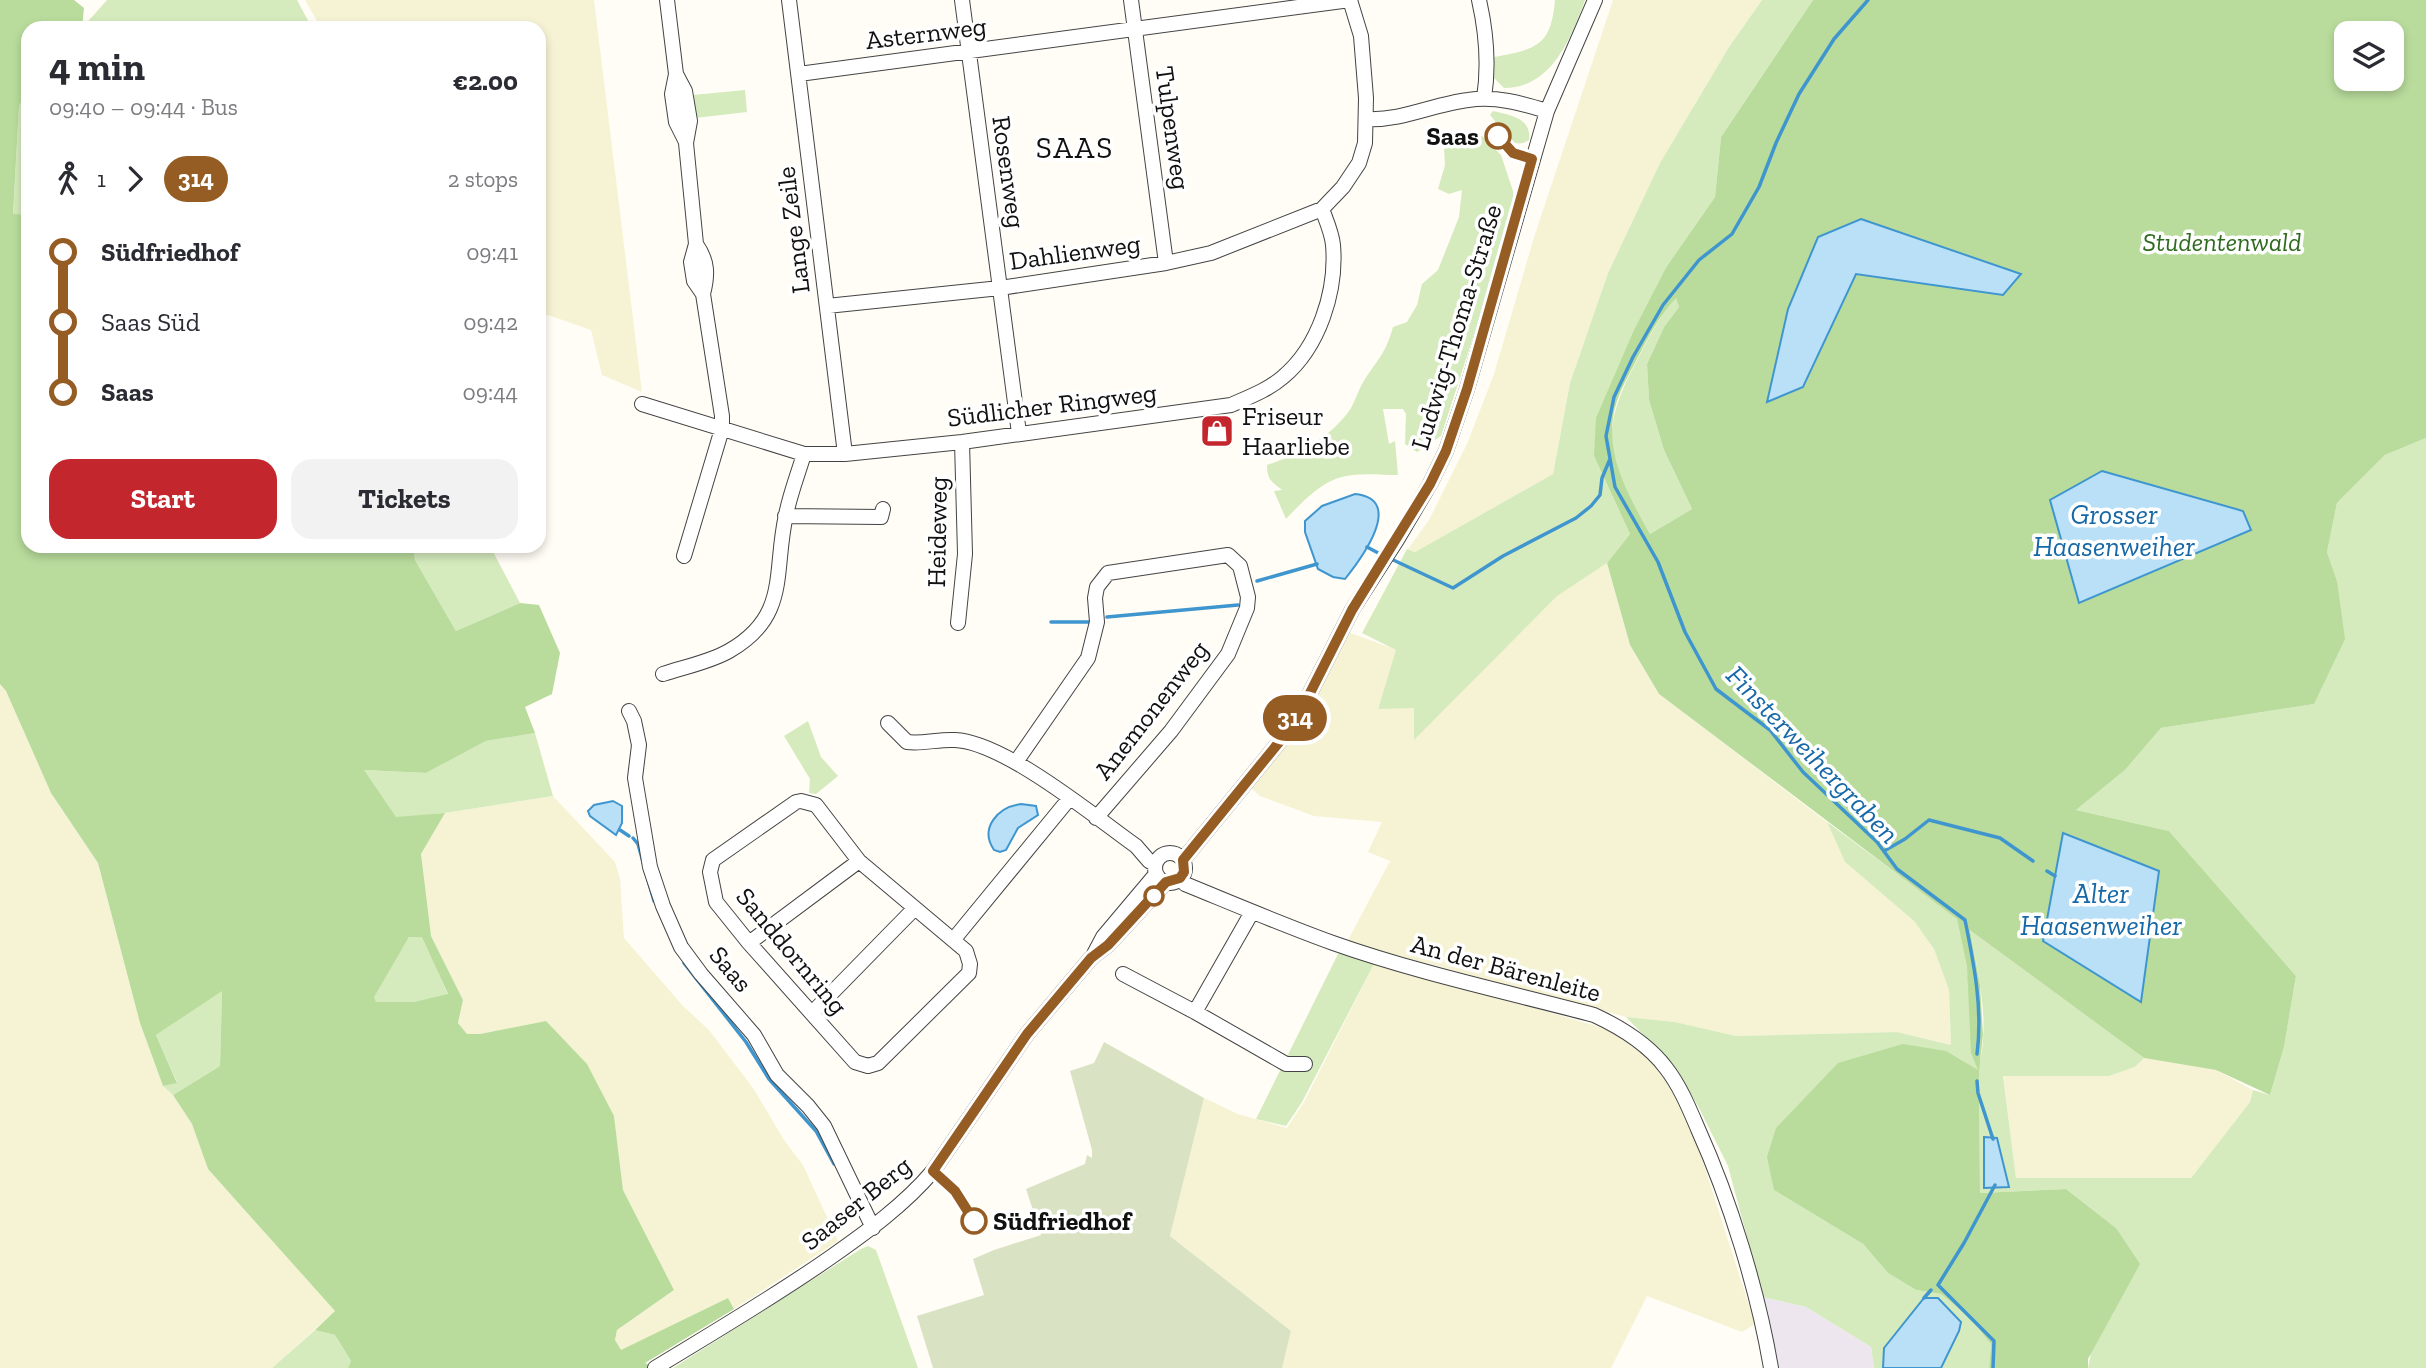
<!DOCTYPE html>
<html lang="en">
<head>
<meta charset="utf-8">
<style>
	:root { --surface:#fff; --page:#f2f2f3; --text:#2b2b33; --muted:#7c7c81; --accent:#c4262e }
	body { margin:0; font-family:"Zilla Slab",serif; background:var(--page); color:var(--text); height:100vh; display:flex; flex-direction:column; font-size:26px; white-space:nowrap }
	* { box-sizing:border-box; margin:0 }
	p { font-size:23px; color:var(--muted) }
	.icon { flex:none; width:38px; height:38px; fill:none; stroke:currentColor; stroke-width:2; stroke-linecap:round; stroke-linejoin:round }
	.map { position:relative; flex:1; overflow:hidden }
	.details { position:absolute; left:21px; top:21px; width:525px; height:532px; display:flex; flex-direction:column; background:var(--surface); border-radius:21px; box-shadow:0 4px 10px #0003 }
	.details>* { flex:none }
	.badge { padding:0 14px; border-radius:23px; font-size:24px; line-height:46px }
	.fabs { position:absolute; left:2334px; top:21px; display:grid; gap:14px }
	.fabs a { display:grid; place-items:center; width:70px; height:70px; border-radius:14px; background:var(--surface); box-shadow:0 4px 10px #0003; font-size:35px }
	.map>.badge { position:absolute; translate:-50% -50%; box-shadow:0 0 0 4px #fff }
	.legs { display:flex; align-items:center; gap:10px; height:77px; padding:0 28px; font-size:23px }
	.legs p { margin-inline-start:auto }
	.head { display:flex; align-items:center; justify-content:space-between; height:119px; padding:0 28px }
	h1 { font-size:38px; font-weight:700; line-height:52px }
	.button { display:flex; gap:14px; margin-top:auto; padding:14px 28px }
	.button a { flex:1; height:80px; border-radius:21px; background:var(--accent); color:#fff; font-size:28px; font-weight:700; line-height:80px; text-align:center }
	.button a+a { background:var(--page); color:var(--text) }
	ul { padding:0 28px; list-style:none }
	li { display:flex; align-items:center; gap:24px; height:70px; font-size:26px }
	li i { display:grid; place-items:center; width:10px; height:100%; margin:0 9px; background:currentColor }
	li i::after { content:''; width:18px; height:18px; margin:-9px; border:5px solid; border-radius:50%; background:var(--surface) }
	li p { margin-inline-start:auto }
	li:first-child i { background:linear-gradient(#0000 50%,currentColor 0) }
	li:last-child i { background:linear-gradient(currentColor 50%,#0000 0) }
	.map>svg:first-child { display:block }
	.industrial { fill:#eee6ef }
	.farmland { fill:#f6f3d4 }
	.green { fill:#d5ebbd }
	.forest { fill:#b9dc9c; fill-rule:evenodd }
	.cemetery { fill:#d9e3c4 }
	.water { fill:#b9e0f7; stroke:#3f96cf; stroke-width:2 }
	.lines { fill:none; stroke-linecap:round; stroke-linejoin:round }
	.stream { stroke:#3f96cf; stroke-width:3.5 }
	.minor-casing { stroke:#444; stroke-width:16 }
	.minor { stroke:#fff; stroke-width:14 }
	.line-1-casing { stroke:#fff; stroke-width:16 }
	.line-1 { stroke:#955c23; stroke-width:10 }
	.stop-1-dot { fill:#fff; stroke:#955c23; stroke-width:3.5 }
	.labels { text-anchor:middle; stroke-width:7; stroke-linejoin:round; paint-order:stroke }
	.street-label { font-size:26px; fill:#111; stroke:#fff }
	.stop-label { font-size:26px; font-weight:bold; fill:#111; stroke:#fff; text-anchor:end }
	.park-label { font-size:26px; font-style:italic; fill:#2f6b1f; stroke:#fff }
	.poi-label { font-size:26px; fill:#111; stroke:#fff; text-anchor:start }
	.water-label { font-size:28px; font-style:italic; fill:#1768a6; stroke:#fff }
	.quarter-label { font-size:30px; letter-spacing:2px; fill:#111; stroke:#fff }
</style>
</head>
<body>
<div class="map">
<svg width="2426" height="1368" viewBox="0 0 2426 1368">
	<rect width="100%" height="100%" fill="#fffdf5"/>
	<path class="industrial" d="M1763 1297 1806 1307 1871 1347 1874 1368H1776Z"/>
	<path class="farmland" d="M305 0H594L642 392 602 375 591 330 548 315 539 317V28H321Z
		M1613 0H1762L1729 47 1660 163 1608 273 1570 383 1553 474 1415 552 1408 549 1429 520 1467 444 1494 374 1535 234Z
		M1607 563 1630 645 1659 694 1827 822 1845 862 1914 921 1934 949 1949 990 1951 1045 1897 1032 1736 1036 1675 1022 1626 1017 1347 942 1390 861 1368 852 1382 822 1314 816 1260 796 1247 784 1348 632 1397 650 1378 708H1414V739L1557 595Z
		M0 684 6 691 51 793 98 863 140 1023 163 1086 173 1095 192 1124 208 1169 335 1311 272 1368H0Z
		M553 796 615 862 620 879 624 938 683 1006 709 1030 753 1088 784 1140 803 1165 838 1241 734 1309 728 1298 621 1351 615 1340 617 1330 674 1290 623 1190 614 1116 546 1021 480 1034H467L458 1023 463 1000 431 936 426 903 421 854 445 813Z
		M1375 962 1610 1030 1651 1061 1677 1096 1700 1153 1755 1324 1742 1332 1647 1296 1611 1368H1282L1291 1331 1170 1236 1204 1098 1238 1114 1287 1128 1304 1102Z
		M2144 1058 2216 1070 2253 1090 2250 1102 2191 1178H2016L2003 1075 2109 1076 2135 1067Z"/>
	<path class="green" d="M107 0H297L312 28H82Z
		M1555 0H1585C1571 38 1552 88 1504 88L1494 78V57C1537 49 1551 46 1555 0Z
		M1762 0H1813L1721 137 1715 197 1667 266 1594 456 1630 534 1607 563 1557 596 1414 740V708L1378 709 1396 650 1362 633 1407 549 1415 552 1553 474 1570 383 1608 273 1660 163 1729 47Z
		M28 88V215H13L19 106Z
		M745 90 747 112 695 118 693 95Z
		M1493 111C1510 115 1532 118 1529 140 1511 153 1501 127 1490 115Z
		M1450 133 1482 136 1501 155 1513 191V207L1497 264 1441 436 1417 452 1405 444 1406 414 1403 409H1383L1389 444 1395 441 1398 475C1379 475 1356 472 1338 478 1318 485 1300 504 1286 519L1274 491 1282 490C1272 482 1267 480 1267 465 1298 455 1333 436 1351 408 1356 399 1359 388 1365 379 1379 358 1386 352 1393 327L1407 322 1417 305 1422 284 1438 270 1459 217 1462 190 1449 194 1438 189 1445 165 1444 148Z
		M1676 297 1679 307 1664 327 1647 364 1649 400 1664 450 1692 509 1650 534C1611 463 1595 438 1636 362 1648 339 1659 317 1676 297Z
		M2426 438V1368H2088L2116 1228 2066 1189 1980 1193 1979 1071 1774 1190 1863 1244 1888 1273 1916 1290 1941 1294 1968 1316 1991 1344 1989 1368H1941L1959 1331 1924 1298 1884 1348 1883 1368H1874L1871 1347 1806 1307 1763 1297 1728 1166 1698 1106 1673 1065 1626 1017 1675 1022 1736 1036 1897 1032 1951 1045 1949 990 1934 949 1914 921 1845 862 1827 822 1957 918 1967 967 1978 1069C1991 1025 1978 974 1970 929L2144 1058 2135 1067 2109 1076H2003L2016 1178H2191L2250 1102 2253 1090 2270 1095 2284 1047 2296 976 2169 831 2076 810 2125 770 2161 728 2314 704 2337 581 2327 552 2337 503 2385 455Z
		M413 546H490L520 603 456 631 415 560Z
		M808 721 821 757 838 776 816 794 809 793 810 779 784 736Z
		M535 733 553 796 445 813 396 818 363 770 426 773 486 741Z
		M409 937H423L448 995 414 1002H376L373 997Z
		M1340 950 1375 962 1302 1102 1286 1126 1256 1119Z
		M222 990 220 1066 173 1095 163 1086 177 1082 156 1035Z
		M868 1246 876 1250 918 1368H673L861 1249Z
		M315 1330 335 1335 351 1361 348 1368H272Z"/>
	<path class="forest" d="M0 0H74L84 8 82 28H28V88L19 106 13 214 28 215V546H413L415 560 456 631 520 603 539 605 560 653 552 694 525 707 535 733 486 741 426 773 364 770 396 817 445 813 421 854 431 936 463 1000 458 1023 467 1034H480L546 1021 587 1064 614 1116 623 1190 674 1290 617 1330 615 1340 621 1350 728 1298 734 1309 645 1363 658 1368H348L351 1361 335 1335 315 1330 335 1311 208 1169 192 1124 173 1095 220 1066 222 991 156 1035 177 1083 163 1086 140 1023 98 863 51 793 6 691 0 684ZM409 937H422L448 994 414 1002H376L374 997Z
		M1813 0H2426V438L2385 455 2337 503 2327 552 2337 581 2345 639 2314 704 2161 728 2125 770 2076 810 2169 831 2296 976 2284 1047 2270 1095 2216 1070 2144 1058 1970 930 1980 985 1983 1035 1979 1071 1980 1193 2066 1189 2116 1228 2140 1264 2088 1359V1368H1989L1991 1344 1968 1316 1941 1294 1916 1290 1888 1273 1863 1244 1774 1190 1767 1157 1776 1128 1838 1063 1903 1044 1946 1051 1978 1070 1971 1053 1967 967 1957 919 1659 694 1630 645 1607 563 1630 534 1594 456 1596 418 1634 330 1667 266 1715 197 1721 137ZM2347 33H2392V79H2347ZM1861 219 2021 275 2003 295 1856 274 1804 387ZM1676 298 1679 307 1664 327 1647 364 1649 400 1664 450 1692 509 1650 534C1627 492 1601 450 1617 401 1622 386 1631 371 1638 357 1649 336 1660 315 1676 298Z"/>
	<path class="cemetery" d="M1104 1042 1204 1098 1170 1236 1291 1331 1282 1368H933L917 1316 984 1295 973 1259 994 1250 1041 1235 1026 1189 1085 1164 1087 1155 1092 1158V1150L1070 1071 1094 1063Z"/>
	<path class="water" d="M1861 219 2021 274 2003 295 1856 274 1803 387 1767 402 1788 309 1818 237Z
		M2102 471 2243 511 2251 530 2079 603 2050 500Z
		M1355 494C1406 499 1361 559 1345 579L1333 577 1318 569 1305 532V521L1322 506Z
		M613 801 622 806V823L616 835 590 816 588 811 594 805Z
		M1021 804 1036 806 1038 815 1018 828 1006 850 1000 852 994 850C979 828 998 807 1021 804Z
		M2063 833 2159 871 2141 1002 2043 941Z
		M1984 1137 1997 1138 2009 1187 1984 1188Z
		M1924 1298H1938L1961 1322 1959 1331 1941 1368H1883L1884 1348Z"/>
	<g class="lines">
		<path class="stream" d="M1868 0 1834 39 1799 94 1776 143 1759 187 1732 234 1699 260 1663 305 1633 357 1614 397 1606 436 1615 487 1658 562 1685 632 1716 689 1770 730 1803 772 1877 842 1897 869 1965 920C1974 964 1983 1009 1977 1054
			M1367 547 1382 555
			M1389 558 1453 588 1503 556 1576 518 1591 506 1600 495 1602 478 1610 459
			M1257 581 1317 564
			M1107 617 1238 605
			M1051 622H1090
			M620 830 629 836
			M633 838 638 844 654 901
			M1884 851 1905 839 1929 820 2000 838 2033 861
			M2047 871 2055 876
			M684 963 746 1042 769 1079 816 1131 834 1164
			M1977 1081 1978 1093 1993 1139
			M1924 1298 1931 1290
			M1993 1368 1994 1341 1938 1285 1964 1243 1995 1185"/>
		<defs>
			<path id="minor" d="M667 0 676 74 672 94 676 122 686 142
				M789 0 845 454
				M962 0 1019 433
				M1131 0 1166 263
				M1479 0C1486 31 1489 66 1484 98
				M676 74 685 91 690 121 686 143 696 244 691 262 694 281 703 294 722 416V429L684 556
				M799 74 1350 0
				M1366 119C1402 121 1434 104 1468 100 1496 96 1521 103 1547 111
				M696 244C708 261 708 275 703 294
				M827 306 1000 288 1166 263 1211 253 1322 209 1343 187 1359 163 1365 143 1366 98 1361 36 1350 0
				M642 404 804 454H845L962 442 1231 405C1249 397 1268 390 1283 377 1319 347 1337 291 1333 245 1332 233 1326 220 1322 209
				M785 516 881 517 883 509
				M958 623 965 554 962 442
				M663 674C684 667 710 662 729 651 790 616 773 572 786 515 790 494 798 474 804 454
				M629 711 634 721 639 745 635 778 650 867 663 906 681 947 701 974 754 1035 777 1075 808 1106 824 1126 873 1228
				M888 723 907 742C923 744 939 739 955 740 1004 742 1094 816 1136 846L1149 861 1155 864
				M1016 762 1088 658 1097 622 1095 598 1097 587 1108 573 1228 555 1240 566 1248 597 1247 608 1228 654 1171 731 1096 818
				M801 801 816 805 859 861 966 951 970 964 969 973 878 1063 868 1066 855 1062 749 943 716 902 710 872 713 860 796 802Z
				M1155 868a15 15 0 1 1 30 0a15 15 0 1 1-30 0Z
				M1183 860 1280 741 1309 695 1352 610 1397 540 1430 484 1446 451 1467 389 1547 111 1595 0
				M1180 878 1185 884C1234 904 1283 925 1333 943 1418 973 1507 992 1594 1015 1622 1028 1648 1044 1666 1068 1680 1086 1689 1108 1698 1129 1730 1200 1758 1291 1771 1368
				M954 939 1069 799
				M749 943 859 861
				M1094 954 1103 937 1156 874
				M1123 974 1195 1012 1286 1064H1305
				M1195 1012 1252 912
				M812 1013 914 909
				M655 1368C714 1332 774 1297 831 1257 868 1231 904 1205 933 1171L1027 1034 1091 958 1108 945 1166 882"/>
		</defs>
		<use href="#minor" class="minor-casing"/>
		<use href="#minor" class="minor"/>
	</g>
	<g class="lines">
		<defs>
			<path id="line-1" d="M974 1221 955 1191 933 1171 1027 1034 1091 958 1108 945 1166 882 1180 878 1184 872 1183 860 1280 741 1309 695 1352 610 1430 484 1446 451 1467 389 1532 159 1513 153 1498 136"/>
		</defs>
		<use href="#line-1" class="line-1-casing"/>
		<use href="#line-1" class="line-1"/>
	</g>
	<defs>
		<symbol id="shop-square" viewBox="-11 -11 22 22"><rect x="-9" y="-9" width="18" height="18" rx="4" fill="#c4262e" stroke="#fff"/><path d="M-5-2.5h2.3a2.7 3.5 0 0 1 5.4 0H5L5.5 6h-11ZM-1.5-2.5h3a1.5 2.3 0 0 0-3 0Z" fill="#fff"/></symbol>
	</defs>
	<g fill-rule="evenodd">
		<use href="#shop-square" x="1198" y="412" width="38" height="38"/>
	</g>
	<g class="stop-1-dot">
		<circle cx="1498" cy="136" r="12"/>
		<circle cx="1154" cy="896" r="9"/>
		<circle cx="974" cy="1221" r="12"/>
	</g>
	<g class="labels">
		<g class="street-label">
			<text transform="translate(926 33) rotate(-7)" y="9">Asternweg</text>
			<text transform="translate(1173 128) rotate(82)" y="9">Tulpenweg</text>
			<text transform="translate(1009 172) rotate(82)" y="9">Rosenweg</text>
			<text transform="translate(793 230) rotate(-97)" y="9">Lange Zeile</text>
			<text transform="translate(1075 252) rotate(-8)" y="9">Dahlienweg</text>
			<text transform="translate(1456 327) rotate(-73)" y="9">Ludwig-Thoma-Straße</text>
			<text transform="translate(1052 405) rotate(-7)" y="9">Südlicher Ringweg</text>
			<text transform="translate(937 532) rotate(-89)" y="9">Heideweg</text>
			<text transform="translate(1151 710) rotate(-52)" y="9">Anemonenweg</text>
			<text transform="translate(792 951) rotate(50)" y="9">Sanddornring</text>
			<text transform="translate(1506 968) rotate(15)" y="9">An der Bärenleite</text>
			<text transform="translate(731 969) rotate(50)" y="9">Saas</text>
			<text transform="translate(856 1203) rotate(-39)" y="9">Saaser Berg</text>
		</g>
		<g class="stop-label">
			<text x="1479" y="145">Saas</text>
			<text x="993" y="1230" text-anchor="start">Südfriedhof</text>
		</g>
		<g class="park-label">
			<text x="2222" y="251">Studentenwald</text>
		</g>
		<g class="poi-label">
			<text x="1242" y="425">Friseur<tspan x="1242" dy="30">Haarliebe</tspan></text>
		</g>
		<g class="water-label">
			<text x="2114" y="524">Grosser<tspan x="2114" dy="32">Haasenweiher</tspan></text>
			<text transform="translate(1813 754) rotate(46)" y="10">Finsterweihergraben</text>
			<text x="2101" y="903">Alter<tspan x="2101" dy="32">Haasenweiher</tspan></text>
		</g>
		<g class="quarter-label">
			<text x="1075" y="158">SAAS</text>
		</g>
	</g>
</svg>
<div class="fabs">
<a><svg class="icon" aria-label="layers" viewBox="0 0 24 24"><path d="M12 4l9 5-9 5-9-5zM3 14l9 5 9-5"/></svg></a>
</div>
<b class="badge" style="left:1295px;top:718px;background:#955c23;color:#fff">314</b>
<section class="details">
<div class="head"><div><h1>4 min</h1><p>09:40 – 09:44 · Bus</p></div><b>€2.00</b></div>
<div class="legs"><svg class="icon" aria-label="walk" viewBox="0 0 24 24"><circle cx="13" cy="4" r="2"/><path d="M13 8l-2 6 4 7M11 14l-3 7M7 12l3-4h3l4 4"/></svg>1<svg class="icon" aria-label="forward" viewBox="0 0 24 24"><path d="M9 5l7 7-7 7"/></svg><b class="badge" style="background:#955c23;color:#fff">314</b><p>2 stops</p></div>
<ul>
<li><i style="color:#955c23"></i><b>Südfriedhof</b><p>09:41</p></li>
<li><i style="color:#955c23"></i><span>Saas Süd</span><p>09:42</p></li>
<li><i style="color:#955c23"></i><b>Saas</b><p>09:44</p></li>
</ul>
<div class="button"><a>Start</a><a>Tickets</a></div>
</section>
</div>
</body>
</html>
